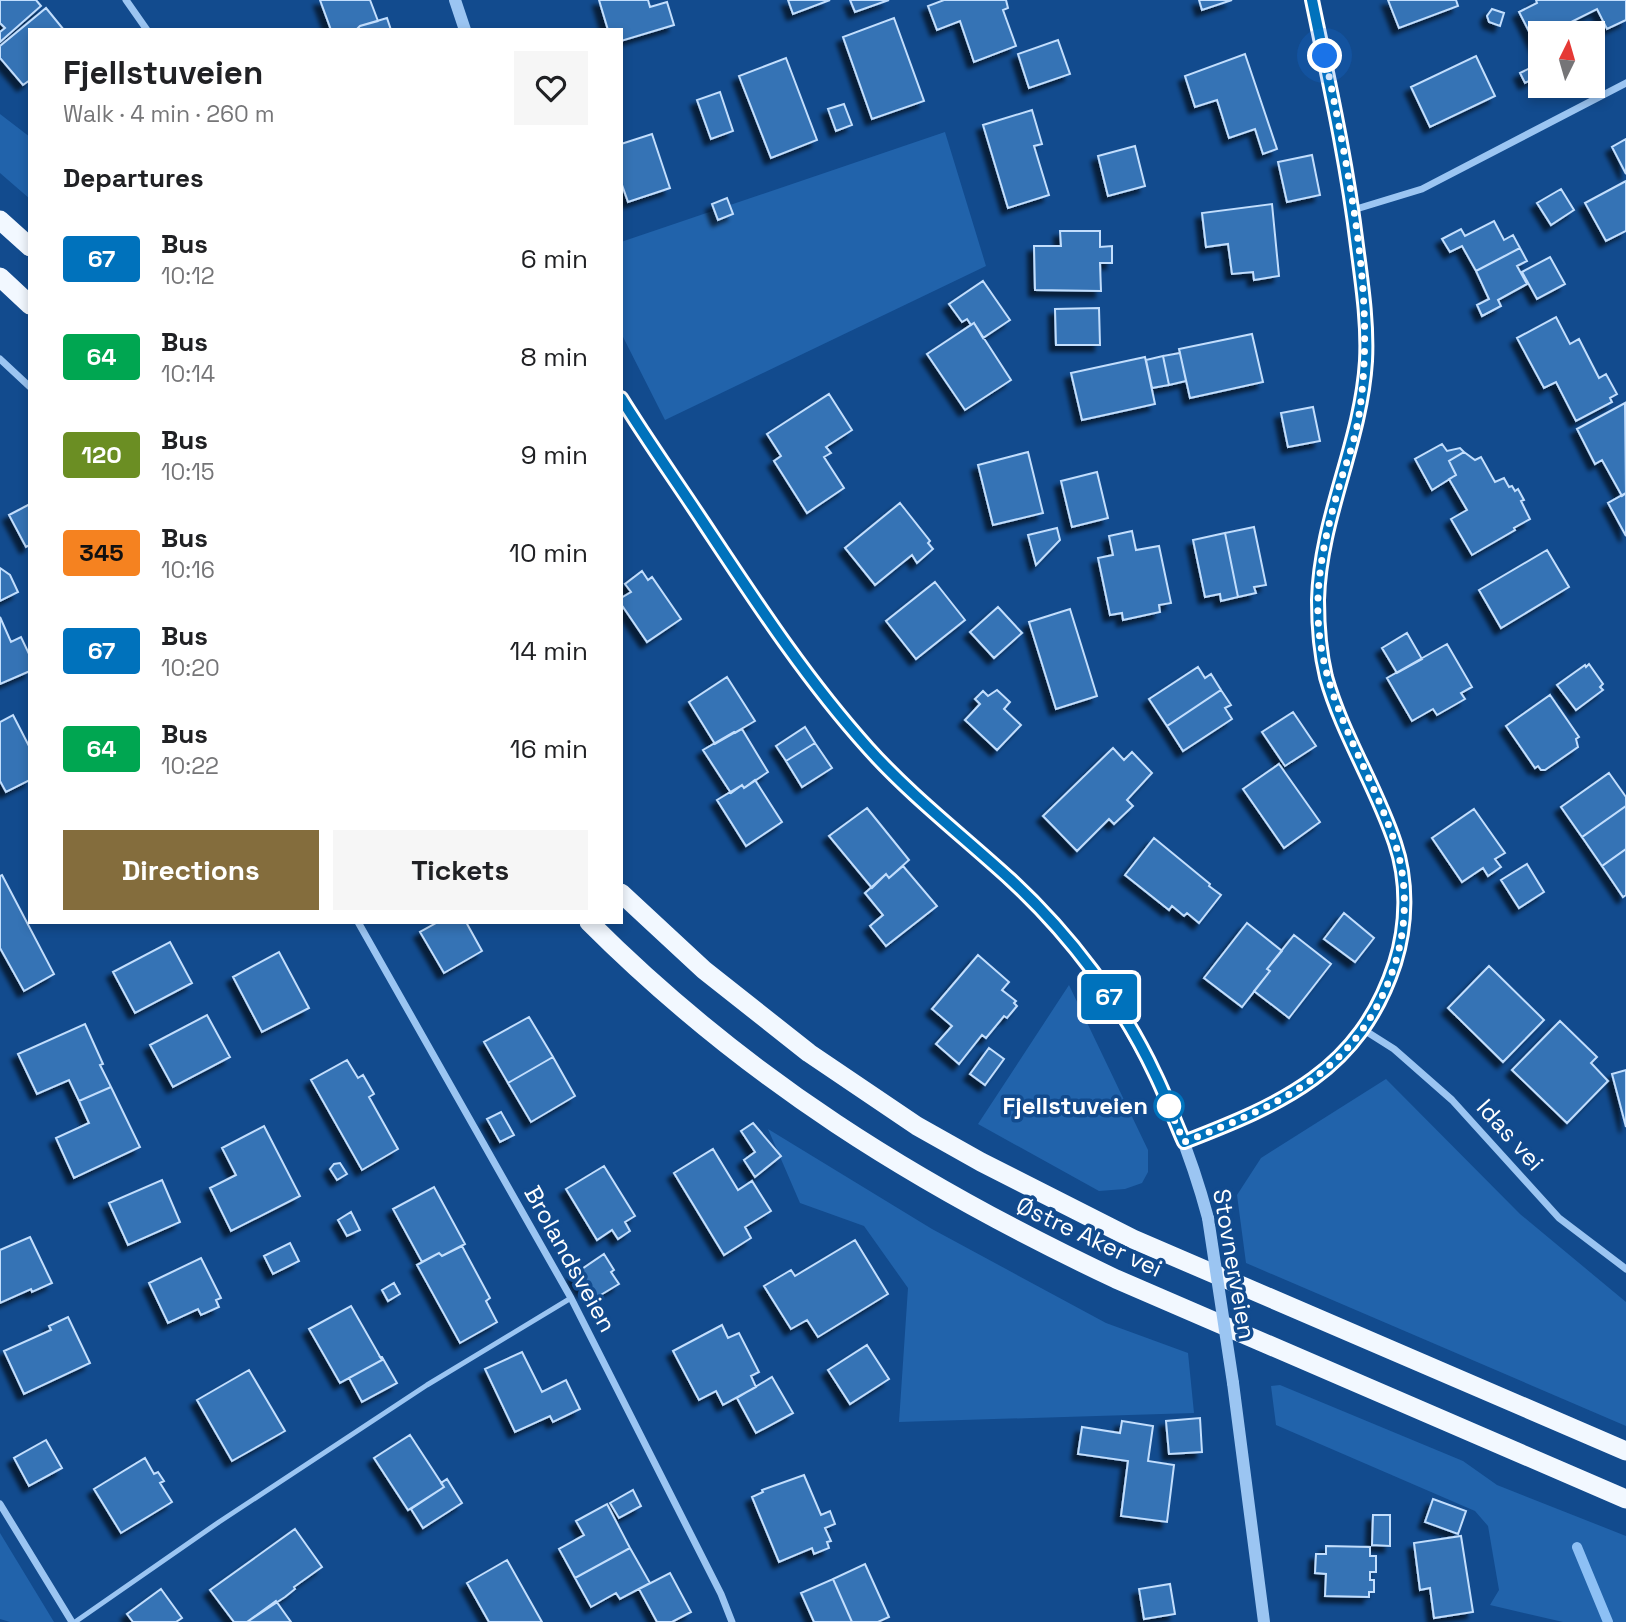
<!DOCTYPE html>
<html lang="en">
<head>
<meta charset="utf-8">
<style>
	:root { --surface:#fff; --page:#f6f6f6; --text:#202124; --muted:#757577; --accent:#846d3d }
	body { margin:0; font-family:"Space Grotesk",sans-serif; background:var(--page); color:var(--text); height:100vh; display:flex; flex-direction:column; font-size:26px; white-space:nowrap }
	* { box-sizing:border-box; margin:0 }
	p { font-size:23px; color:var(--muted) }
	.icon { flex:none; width:38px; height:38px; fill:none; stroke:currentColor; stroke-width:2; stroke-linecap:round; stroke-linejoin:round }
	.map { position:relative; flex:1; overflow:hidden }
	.side { position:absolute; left:28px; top:28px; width:595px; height:896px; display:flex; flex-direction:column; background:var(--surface); border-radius:0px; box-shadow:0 4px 10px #0003 }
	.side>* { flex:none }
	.badge { padding:0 14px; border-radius:5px; font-size:24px; line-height:46px }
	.needle { width:46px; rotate:5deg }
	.controls { position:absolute; left:1528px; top:21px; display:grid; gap:14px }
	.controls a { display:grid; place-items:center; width:77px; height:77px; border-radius:0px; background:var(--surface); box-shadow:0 4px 10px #0003; font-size:35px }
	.you { position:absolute; width:35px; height:35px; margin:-18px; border:5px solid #fff; border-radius:50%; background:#1a73e8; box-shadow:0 0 0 10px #1a73e833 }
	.map>.badge { position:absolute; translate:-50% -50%; box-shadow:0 0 0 4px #fff }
	h2 { padding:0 35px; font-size:26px; line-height:63px }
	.round { display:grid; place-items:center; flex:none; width:74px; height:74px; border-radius:0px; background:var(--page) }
	.head { display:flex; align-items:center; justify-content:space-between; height:119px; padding:0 35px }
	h1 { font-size:33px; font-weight:600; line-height:52px }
	.action { display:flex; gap:14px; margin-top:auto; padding:14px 35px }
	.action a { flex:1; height:80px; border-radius:0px; background:var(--accent); color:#fff; font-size:28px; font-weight:600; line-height:80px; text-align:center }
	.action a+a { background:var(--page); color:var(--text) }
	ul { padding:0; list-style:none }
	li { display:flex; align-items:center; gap:21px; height:98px; padding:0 35px }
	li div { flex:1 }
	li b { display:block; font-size:26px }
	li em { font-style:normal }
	li .badge { min-width:77px; font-weight:700; text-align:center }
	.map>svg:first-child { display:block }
	.grass { fill:#2163ab }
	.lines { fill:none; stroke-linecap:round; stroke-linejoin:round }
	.stream { stroke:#8dc0f5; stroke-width:10 }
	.building { fill:#3573b5; stroke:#c2defd; stroke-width:2; filter:url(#shadow) }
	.service { stroke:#9bc5f2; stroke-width:5 }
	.minor { stroke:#9bc5f2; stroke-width:7 }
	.tertiary { stroke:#9bc5f2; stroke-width:12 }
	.trunk { stroke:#f2f8ff; stroke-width:19 }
	.tertiary-bridge { stroke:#9bc5f2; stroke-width:12 }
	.line-casing { stroke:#fff; stroke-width:16 }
	.line { stroke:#0072bc; stroke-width:10 }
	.walk { stroke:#fff; stroke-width:7; stroke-dasharray:0 12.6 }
	.stop-dot { fill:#fff; stroke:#0072bc; stroke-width:3.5 }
	.labels { text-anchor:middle; stroke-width:7; stroke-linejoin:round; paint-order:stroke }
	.stop-label { font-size:24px; font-weight:bold; fill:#fff; stroke:#124b8e; text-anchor:end }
	.street-label { font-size:24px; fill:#fff; stroke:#124b8e }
</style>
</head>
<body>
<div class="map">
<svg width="1626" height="1622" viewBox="0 0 1626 1622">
	<defs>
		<filter id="shadow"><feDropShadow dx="-6" dy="6" stdDeviation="2" flood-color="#0009"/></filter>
	</defs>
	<rect width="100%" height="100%" fill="#124b8e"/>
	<path class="grass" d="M0 114 30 137V199L0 173Z
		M945 132 986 266 665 420 621 333V242Z
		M1069 985 1148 1150V1172L1142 1183 1125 1189 1099 1191 978 1124Z
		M1386 1079 1520 1214 1626 1302V1426L1246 1263 1237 1195 1261 1158Z
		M768 1129 932 1229 1106 1323 1188 1353 1194 1413 899 1422 908 1288 864 1226 800 1203Z
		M1280 1385 1463 1461 1497 1485 1626 1536V1622H1563L1490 1605 1499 1590 1488 1526 1475 1511 1276 1425 1271 1386Z
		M0 1533 54 1622H10L0 1619Z"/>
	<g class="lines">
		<path class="stream" d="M1577 1547 1608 1622"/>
	</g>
	<path class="building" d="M0 0H36L41 6 0 42V32L5 28 0 23Z
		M320 0H370L378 21 360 26 356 30H331Z
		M599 0H648L650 7 667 2 674 25 621 41V30H608Z
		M788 0H830L793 14Z
		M850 0H889L855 12Z
		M944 0H1006L1008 8 1003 10 1016 46 974 62 960 21 937 30 928 6Z
		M1199 0H1232L1202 10Z
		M1388 0H1456L1458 6 1399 28Z
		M1536 0H1626V20L1607 29 1597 9 1553 31 1555 33H1540L1538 49 1519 12 1537 3Z
		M46 8 64 30H30V80L23 85 0 58V46Z
		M1492 9 1504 13 1500 26 1489 22 1487 16Z
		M387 18 391 30H356L360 26Z
		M894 18 924 101 872 119 843 37Z
		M1058 40 1070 74 1029 88 1018 54Z
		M1245 54 1277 149 1263 154 1255 129 1229 138 1217 100 1195 107 1185 76Z
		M1476 56 1495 96 1430 127 1411 87Z
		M786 58 817 140 771 158 739 76Z
		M1532 67 1537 77 1525 83 1520 73Z
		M720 92 733 131 711 139 697 100Z
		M844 104 852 125 836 131 828 109Z
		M1032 110 1042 144 1034 146 1049 195 1008 208 983 125Z
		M652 134 670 188 628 202 621 182V144Z
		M1626 139V174L1612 147Z
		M1135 146 1145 186 1108 196 1098 156Z
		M1312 155 1320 195 1287 202 1278 162Z
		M1626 181V231L1606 241 1585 203Z
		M1561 189 1574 210 1551 225 1537 203Z
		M727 198 733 214 718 220 712 204Z
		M1272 204 1279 276 1254 280 1253 272 1232 274 1228 244 1206 247 1202 213Z
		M1494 221 1504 240 1513 235 1520 248 1476 271 1462 246 1450 252 1442 239 1461 229 1465 236Z
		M1060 231H1100V247L1112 246V263H1100L1101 291 1035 290 1034 246H1061Z
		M1520 248 1527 261 1517 266 1527 284 1498 300 1501 306 1482 316 1477 305 1489 299 1476 271Z
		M1550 257 1565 284 1537 299 1522 272Z
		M983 281 1010 320 983 338 974 323 971 325 967 319 962 322 949 304Z
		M1099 308 1100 345H1056L1055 309Z
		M1556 317 1570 344 1579 339 1599 378 1606 374 1617 394 1610 398 1612 402 1576 421 1556 382 1544 388 1517 338Z
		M974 323 1011 380 965 410 927 354Z
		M1252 334 1263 382 1190 398 1179 349Z
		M1180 353 1186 381 1169 385 1163 356Z
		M1163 356 1169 385 1152 388 1146 360Z
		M1145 357 1155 404 1082 420 1071 373Z
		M829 394 852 430 826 447 831 453 824 457 844 488 807 513 774 461 781 456 767 434Z
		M1625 403 1626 493 1622 496 1602 460 1595 464 1577 429Z
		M1313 407 1320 441 1288 447 1281 413Z
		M1442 444 1447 451 1460 448 1464 452 1449 461 1456 475 1432 490 1415 459Z
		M1028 452 1043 513 993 525 978 465Z
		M1464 452 1475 460 1481 457 1495 482 1504 478 1509 487 1512 486 1515 491 1518 489 1524 500 1521 501 1530 519 1514 528 1515 530 1472 555 1451 519 1467 510 1449 479 1456 475 1449 461Z
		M1097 472 1108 518 1072 527 1061 481Z
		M1626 493V536L1608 503Z
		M900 503 930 541 928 543 933 549 917 563 912 555 875 585 845 548Z
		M30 504V545L26 547 9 515Z
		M1254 527 1266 585 1254 587 1256 593 1238 597 1225 533Z
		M1057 528 1060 540 1036 565 1028 535Z
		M1132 531 1136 550 1159 546 1171 603 1159 605 1160 612 1123 620 1122 613 1110 615 1098 558 1113 555 1109 536Z
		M1225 533 1238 597 1221 601 1220 594 1205 597 1193 540Z
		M1547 550 1569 587 1501 628 1479 590Z
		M0 568 10 575 18 592 0 601Z
		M642 571 648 580 652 577 681 619 647 642 621 604V598L631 592 625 584Z
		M935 582 965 620 916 659 886 621Z
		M998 607 1022 633 994 658 970 632Z
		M1070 609 1097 696 1056 709 1029 622Z
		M0 617 11 642 21 637 30 656V671L0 684Z
		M1407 633 1422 659 1397 673 1382 648Z
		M1447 644 1472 687 1461 693 1465 699 1437 715 1433 709 1412 721 1387 678Z
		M1589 664 1603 684 1600 687 1603 690 1576 710 1557 685 1585 665 1586 667Z
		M1198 667 1205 678 1211 674 1221 690 1167 726 1149 699Z
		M727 677 755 721 715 744 689 702Z
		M997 690 1010 702 1004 709 1021 725 997 750 965 720 980 704 975 699 983 691 988 696Z
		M1221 690 1231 705 1225 708 1232 719 1183 751 1167 726Z
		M1550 695 1579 737 1576 739 1578 747 1545 770H1541L1538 766 1535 768 1506 726Z
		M1293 712 1316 746 1285 766 1262 732Z
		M13 715 30 748V780L6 792 0 781V722Z
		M805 727 815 743 786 761 776 746Z
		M742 729 768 772 744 788 742 785 731 793 703 750 734 732 735 733Z
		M815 743 832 768 802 787 786 761Z
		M1113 748 1124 760 1132 752 1152 773 1127 800 1133 806 1114 824 1109 819 1077 851 1043 816Z
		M1279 764 1320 822 1284 848 1243 789Z
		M1609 773 1626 797V806L1582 837 1561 807Z
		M755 780 782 822 746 846 717 800 742 785 744 788Z
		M1626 806V849L1602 866 1582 837Z
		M867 808 909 860 889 878 886 874 872 888 829 836Z
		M1474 809 1505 853 1495 859 1501 867 1488 876 1483 868 1462 882 1432 838Z
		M1154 838 1210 884 1209 886 1221 895 1199 923 1187 913 1184 916 1172 906 1169 910 1125 875Z
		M1626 849V895L1623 897 1602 866Z
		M1527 864 1544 892 1519 908 1501 880Z
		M903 866 937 906 886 946 870 926 883 915 865 893 886 874 889 878Z
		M2 875 54 974 24 991 0 948V876Z
		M1344 913 1374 938 1355 962 1324 939Z
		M438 922H466L482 951 444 973 420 932Z
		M1247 923 1282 951 1267 969 1270 971 1242 1007 1204 978Z
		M1294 935 1331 964 1289 1018 1254 991 1270 971 1267 969Z
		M170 942 192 983 135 1013 113 972Z
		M279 952 309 1008 262 1032 233 977Z
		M978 955 1009 982 1002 990 1016 1001 1014 1003 1017 1006 1007 1018 1004 1016 986 1038 982 1035 959 1064 936 1044 952 1026 932 1009Z
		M1489 966 1544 1020 1503 1062 1448 1008Z
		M207 1015 230 1057 173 1087 150 1045Z
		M529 1017 553 1057 508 1083 484 1042Z
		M1560 1021 1597 1057 1591 1063 1608 1081 1567 1123 1512 1070Z
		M85 1024 103 1064 100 1065 111 1087 79 1101 69 1080 37 1094 18 1054Z
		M989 1048 1004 1059 985 1085 970 1074Z
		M553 1057 575 1096 531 1122 508 1083Z
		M347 1060 358 1078 363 1075 374 1094 369 1097 398 1149 362 1170 311 1080Z
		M1626 1070V1127L1612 1074Z
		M111 1087 140 1147 74 1178 56 1138 89 1123 79 1101Z
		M501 1112 514 1135 500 1142 487 1119Z
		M753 1123 781 1156 755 1177 744 1160 755 1152 741 1131Z
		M264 1126 300 1196 231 1231 210 1188 236 1175 222 1148Z
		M713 1149 738 1190 752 1181 771 1211 745 1227 751 1238 724 1255 674 1173Z
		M340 1163 347 1174 337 1180 330 1169 334 1164Z
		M604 1166 635 1216 625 1222 630 1231 618 1239 612 1230 597 1240 566 1189Z
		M162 1180 180 1222 128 1245 109 1203Z
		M434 1187 465 1244 442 1256 439 1253 422 1262 393 1209Z
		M351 1212 360 1230 347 1236 338 1220Z
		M30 1237 52 1283 32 1292 31 1289 0 1303V1250Z
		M855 1240 888 1294 818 1337 807 1320 791 1329 764 1286 791 1270 795 1276Z
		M290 1243 299 1261 273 1274 264 1256Z
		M462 1246 490 1298 486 1301 497 1322 460 1343 417 1265 439 1253 442 1256Z
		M604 1254 614 1270 611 1272 619 1284 594 1299 587 1288 583 1291 573 1275Z
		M201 1258 221 1298 216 1300 219 1307 201 1315 198 1309 168 1323 149 1283Z
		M394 1283 400 1294 388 1301 382 1290Z
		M351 1306 382 1360 340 1383 309 1329Z
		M68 1317 90 1363 24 1394 4 1351 51 1330 49 1326Z
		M722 1325 728 1338 739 1333 759 1372 751 1376 756 1387 723 1405 716 1391 699 1400 673 1351Z
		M867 1345 889 1379 850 1404 828 1370Z
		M522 1352 542 1392 566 1380 580 1409 553 1422 550 1416 515 1432 485 1369Z
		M380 1357H382L397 1383 362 1402 349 1378 382 1360Z
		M249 1370 285 1431 232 1461 197 1400Z
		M772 1377 793 1413 756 1433 737 1398Z
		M1200 1418 1202 1452 1169 1454 1166 1421Z
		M1122 1421 1153 1426 1148 1461 1174 1465 1167 1522 1121 1516 1128 1461 1078 1454 1082 1427 1120 1433Z
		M410 1435 444 1487 408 1510 374 1458Z
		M46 1440 62 1468 29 1486 14 1458Z
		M145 1458 154 1474 158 1472 164 1481 160 1483 172 1502 121 1533 94 1489Z
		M804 1475 821 1515 830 1511 835 1524 825 1528 831 1541 827 1542 829 1548 814 1554 812 1548 779 1562 752 1497 763 1492 762 1490Z
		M447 1479 462 1503 423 1528 411 1509 444 1487 441 1483Z
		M633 1490 641 1506 619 1518 610 1503Z
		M1433 1499 1466 1511 1458 1534 1425 1522Z
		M607 1504 630 1548 575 1578 559 1549 584 1535 576 1521Z
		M1373 1515H1390V1546L1372 1545Z
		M295 1529 322 1567 294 1587 295 1589 285 1597 247 1622H234L210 1590Z
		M1461 1536 1473 1612 1434 1618 1430 1588 1420 1590 1414 1543Z
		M1326 1546 1370 1547V1556H1376V1572H1370V1580H1374V1592H1369V1597L1325 1596 1326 1574 1315 1573 1316 1554H1326Z
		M630 1548 650 1583 620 1599 616 1593 591 1607 575 1578Z
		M507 1560 542 1622H489L467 1583Z
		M865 1564 889 1617 878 1622H852L833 1579Z
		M670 1573 691 1612 672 1622H657L639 1589Z
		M833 1579 852 1622H814L801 1593Z
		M1170 1584 1175 1614 1144 1619 1139 1589Z
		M161 1589 182 1618 176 1622H133L127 1614Z
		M276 1601 291 1622H247Z"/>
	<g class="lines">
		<path class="service" d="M75 1622 219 1522 427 1385 571 1298"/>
		<path class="minor" d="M126 0 147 30
			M1353 210 1422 189 1626 83
			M0 359 30 387
			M358 922 571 1298 721 1594 732 1622
			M1364 1030 1394 1049 1452 1100 1559 1218 1626 1269
			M0 1504 72 1622"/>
		<path class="tertiary" d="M455 0 465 30
			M621 398C647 441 676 481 703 522 754 600 805 678 868 748 912 796 964 836 1011 880 1108 971 1174 1091 1208 1218
			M1184 1142C1282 1104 1360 1071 1395 963 1407 925 1408 881 1395 843 1376 787 1342 734 1326 677 1320 653 1318 625 1318 600 1320 518 1361 443 1366 362 1368 325 1363 289 1358 253 1348 167 1330 84 1312 0
			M1233 1383 1264 1622"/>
		<path class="trunk" d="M0 220 30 247
			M0 277 30 305
			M621 893 704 970 809 1053 917 1126 981 1162 1133 1239 1626 1451
			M589 922C746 1079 917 1185 1116 1279L1626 1499"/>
		<path class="tertiary-bridge" d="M1208 1218 1233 1383"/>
	</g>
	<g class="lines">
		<defs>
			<path id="line" d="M621 398C647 440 676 481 703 522 754 599 805 678 868 748 911 796 963 836 1011 880 1069 934 1122 1003 1155 1074 1166 1096 1174 1120 1184 1142 1282 1104 1360 1071 1395 963 1407 925 1408 881 1395 843 1376 786 1342 734 1326 677 1320 652 1318 625 1318 600 1320 518 1361 443 1366 361 1368 323 1362 284 1357 246 1347 163 1329 82 1312 0"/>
		</defs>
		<use href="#line" class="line-casing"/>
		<use href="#line" class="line"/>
		<path class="walk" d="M1169 1106 1164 1096 1184 1142C1281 1104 1360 1071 1395 964 1407 925 1408 882 1395 843 1367 758 1315 694 1318 600 1319 559 1330 518 1341 480 1348 458 1356 437 1359 415 1377 297 1348 172 1325 56"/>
	</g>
	<circle class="stop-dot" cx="1169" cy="1106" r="14"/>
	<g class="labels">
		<g class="stop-label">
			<text x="1148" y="1114">Fjellstuveien</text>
		</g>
		<g class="street-label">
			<text transform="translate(1510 1135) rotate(48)" y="8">Idas vei</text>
			<text transform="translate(1089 1237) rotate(25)" y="8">Østre Aker vei</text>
			<text transform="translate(570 1259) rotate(61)" y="8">Brolandsveien</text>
			<text transform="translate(1234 1264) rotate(80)" y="8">Stovnerveien</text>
		</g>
	</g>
</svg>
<div class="controls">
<a><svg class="needle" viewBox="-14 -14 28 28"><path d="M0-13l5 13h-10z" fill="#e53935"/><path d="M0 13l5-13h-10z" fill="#757577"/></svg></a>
</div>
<div class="you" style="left:1325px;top:56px"></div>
<b class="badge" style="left:1109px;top:997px;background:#0072bc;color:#fff">67</b>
<section class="side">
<div class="head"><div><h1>Fjellstuveien</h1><p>Walk · 4 min · 260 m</p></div><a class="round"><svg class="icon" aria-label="heart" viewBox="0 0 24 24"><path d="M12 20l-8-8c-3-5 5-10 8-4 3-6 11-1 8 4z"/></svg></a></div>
<h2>Departures</h2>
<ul>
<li><span class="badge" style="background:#0072bc;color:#fff">67</span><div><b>Bus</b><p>10:12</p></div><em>6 min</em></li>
<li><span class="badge" style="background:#00a651;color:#fff">64</span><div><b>Bus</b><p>10:14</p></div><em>8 min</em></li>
<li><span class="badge" style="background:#6b8e23;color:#fff">120</span><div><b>Bus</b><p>10:15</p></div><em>9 min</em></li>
<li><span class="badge" style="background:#f58220;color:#111">345</span><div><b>Bus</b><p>10:16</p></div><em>10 min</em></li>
<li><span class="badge" style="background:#0072bc;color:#fff">67</span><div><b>Bus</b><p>10:20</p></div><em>14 min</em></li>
<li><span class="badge" style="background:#00a651;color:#fff">64</span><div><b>Bus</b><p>10:22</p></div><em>16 min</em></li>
</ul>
<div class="action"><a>Directions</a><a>Tickets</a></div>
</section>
</div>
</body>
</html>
